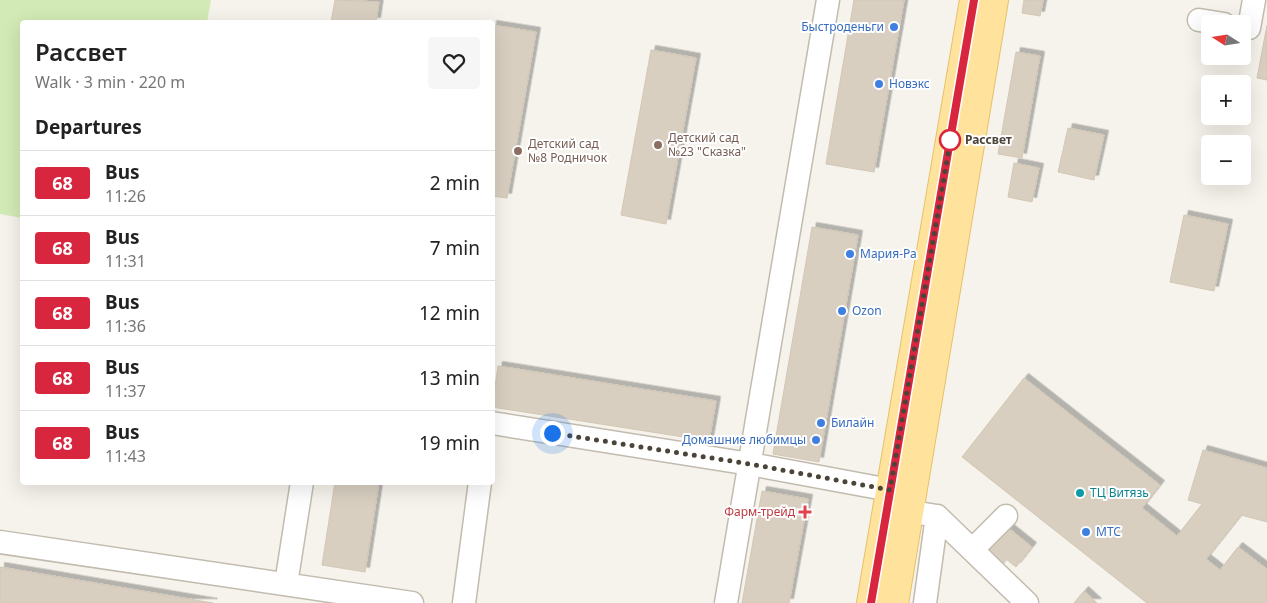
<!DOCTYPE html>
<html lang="en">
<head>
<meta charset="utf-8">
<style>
	:root { --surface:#fff; --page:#f6f6f6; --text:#222; --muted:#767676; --line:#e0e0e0 }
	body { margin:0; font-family:"Noto Sans",sans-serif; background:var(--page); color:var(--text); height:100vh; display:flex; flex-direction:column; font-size:19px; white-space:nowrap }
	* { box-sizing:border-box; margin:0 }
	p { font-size:16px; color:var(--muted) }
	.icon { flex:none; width:28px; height:28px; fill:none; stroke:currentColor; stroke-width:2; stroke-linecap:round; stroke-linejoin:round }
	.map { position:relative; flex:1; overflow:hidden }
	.sheet { position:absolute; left:20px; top:20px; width:475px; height:465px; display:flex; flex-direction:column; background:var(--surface); border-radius:5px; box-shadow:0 5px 20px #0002 }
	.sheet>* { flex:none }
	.badge { padding:0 10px; border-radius:4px; font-size:18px; line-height:32px }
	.needle { width:32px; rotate:282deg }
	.tools { position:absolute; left:1201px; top:15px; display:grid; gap:10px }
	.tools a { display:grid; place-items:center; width:50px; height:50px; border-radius:5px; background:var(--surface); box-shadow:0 5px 20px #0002; font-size:25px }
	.you { position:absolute; width:25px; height:25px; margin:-12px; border:4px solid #fff; border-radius:50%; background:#1a73e8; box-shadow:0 0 0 8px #1a73e833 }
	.map>.badge { position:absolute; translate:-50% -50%; box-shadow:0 0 0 2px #fff }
	h2 { padding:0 15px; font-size:19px; line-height:45px }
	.round { display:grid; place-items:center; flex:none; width:52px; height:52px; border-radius:5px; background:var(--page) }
	.summary { display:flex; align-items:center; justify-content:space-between; height:85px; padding:0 15px }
	h1 { font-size:24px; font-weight:600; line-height:38px }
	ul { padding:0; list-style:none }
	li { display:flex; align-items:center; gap:15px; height:65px; padding:0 15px; border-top:1px solid var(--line) }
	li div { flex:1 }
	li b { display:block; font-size:19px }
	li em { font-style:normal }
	li .badge { min-width:55px; font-weight:700; text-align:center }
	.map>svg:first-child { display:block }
	.green { fill:#d2eab5 }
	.building { fill:#d8cfc1; stroke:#d3c7b4; filter:url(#shadow) }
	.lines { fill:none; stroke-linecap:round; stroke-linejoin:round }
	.minor-casing { stroke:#c2bbae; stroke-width:25 }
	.major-casing { stroke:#e6c16a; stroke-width:30 }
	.minor { stroke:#fff; stroke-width:22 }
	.major { stroke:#ffe39c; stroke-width:28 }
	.line-casing { stroke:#fff; stroke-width:11 }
	.line { stroke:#d7263d; stroke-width:8 }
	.walk { stroke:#4b4439; stroke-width:5; stroke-dasharray:0 9 }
	.shop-dot { fill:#3f7fe0; stroke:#fff; stroke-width:2 }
	.stop-dot { fill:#fff; stroke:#d7263d; stroke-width:2.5 }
	.education-dot { fill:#8d6e63; stroke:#fff; stroke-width:2 }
	.culture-dot { fill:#0f9aa8; stroke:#fff; stroke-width:2 }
	.health-dot { fill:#e0444e; stroke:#fff; stroke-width:2 }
	.labels { text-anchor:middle; stroke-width:4; stroke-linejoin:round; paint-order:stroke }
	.shop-label { font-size:12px; fill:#366cbe; stroke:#fff; text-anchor:start }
	.education-label { font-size:12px; fill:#785e54; stroke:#fff; text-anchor:start }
	.stop-label { font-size:12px; font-weight:bold; fill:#4b4439; stroke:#fff; text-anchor:start }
	.culture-label { font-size:12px; fill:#0d838f; stroke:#fff; text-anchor:start }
	.health-label { font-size:12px; fill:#be3a42; stroke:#fff; text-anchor:end }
</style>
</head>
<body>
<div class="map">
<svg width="1267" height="603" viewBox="0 0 1267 603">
	<defs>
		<filter id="shadow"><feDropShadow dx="4.5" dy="-4.5" stdDeviation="0" flood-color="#0004"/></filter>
	</defs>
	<rect width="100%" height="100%" fill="#f6f3ec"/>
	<path class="green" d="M0 0H211L207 22H22V218L0 214Z"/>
	<path class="building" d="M335 0 379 2 376 22H331Z
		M854 0H904L874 172 826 164Z
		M1024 0H1043L1040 16 1022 13Z
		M492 25 536 32 507 198 492 196Z
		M1267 25V80L1257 78Z
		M651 50 696 58 666 224 621 215Z
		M1016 52 1040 56 1022 158 998 154Z
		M1068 128 1104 135 1094 180 1058 172Z
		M1014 163 1039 168 1032 202 1008 197Z
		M1184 215 1228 224 1214 291 1170 282Z
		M812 227 858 235 819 462 773 454Z
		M498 366 716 401 709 441 492 407Z
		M1024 378 1160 485 1142 508 1177 536 1202 504 1188 500 1203 450 1267 468V522L1241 515 1206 559 1220 570 1238 547 1267 569V603H1147L962 457Z
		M335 482H379L365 572 322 565Z
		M762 491 808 499 789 603H742Z
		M1007 527 1032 547 1016 567 1006 559 997 570 983 558Z
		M0 567 213 603H0Z
		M1084 591 1097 603H1074Z"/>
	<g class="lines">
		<defs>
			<path id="minor" d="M1199 20 1224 24
				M1242 27 1249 28 1254 0
				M492 423 750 464 890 490
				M893 509 937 516 1027 603
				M0 542 412 603
				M972 550 1006 516
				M286 584 302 482
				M464 603 480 482
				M726 603 828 0
				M925 603 937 516"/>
			<path id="major" d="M871 603 974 0
				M894 603 994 0"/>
		</defs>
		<use href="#minor" class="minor-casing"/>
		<use href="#major" class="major-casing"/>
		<use href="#minor" class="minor"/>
		<use href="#major" class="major"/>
	</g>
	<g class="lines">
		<defs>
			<path id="line" d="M871 603 974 0"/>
		</defs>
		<use href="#line" class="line-casing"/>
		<use href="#line" class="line"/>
		<path class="walk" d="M552 433 750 464 890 490 951 137 950 140"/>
	</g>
	<g class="shop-dot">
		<circle cx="894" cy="27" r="5"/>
		<circle cx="879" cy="84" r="5"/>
		<circle cx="850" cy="254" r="5"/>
		<circle cx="842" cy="311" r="5"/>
		<circle cx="821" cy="423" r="5"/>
		<circle cx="816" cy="440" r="5"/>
		<circle cx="1086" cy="532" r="5"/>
	</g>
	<circle class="stop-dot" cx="950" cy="140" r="10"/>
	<g class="education-dot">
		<circle cx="658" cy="145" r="5"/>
		<circle cx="518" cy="151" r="5"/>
	</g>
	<circle class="culture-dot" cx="1080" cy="493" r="5"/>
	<path class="health-dot" d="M802.5 504.5h5v5h5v5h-5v5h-5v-5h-5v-5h5z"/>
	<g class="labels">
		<g class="shop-label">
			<text x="884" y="31" text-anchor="end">Быстроденьги</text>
			<text x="889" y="88">Новэкс</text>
			<text x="860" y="258">Мария-Ра</text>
			<text x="852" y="315">Ozon</text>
			<text x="831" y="427">Билайн</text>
			<text x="806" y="444" text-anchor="end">Домашние любимцы</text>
			<text x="1096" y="536">МТС</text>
		</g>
		<g class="education-label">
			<text x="668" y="142">Детский сад<tspan x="668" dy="14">№23 "Сказка"</tspan></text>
			<text x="528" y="148">Детский сад<tspan x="528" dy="14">№8 Родничок</tspan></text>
		</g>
		<g class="stop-label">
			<text x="965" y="144">Рассвет</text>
		</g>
		<g class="culture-label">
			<text x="1090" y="497">ТЦ Витязь</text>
		</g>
		<g class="health-label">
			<text x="795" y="516">Фарм-трейд</text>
		</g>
	</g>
</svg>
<div class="tools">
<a><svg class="needle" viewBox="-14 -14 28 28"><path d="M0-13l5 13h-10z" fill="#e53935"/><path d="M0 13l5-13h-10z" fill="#767676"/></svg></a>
<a>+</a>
<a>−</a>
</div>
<div class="you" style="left:552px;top:433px"></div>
<section class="sheet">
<div class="summary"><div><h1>Рассвет</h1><p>Walk · 3 min · 220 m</p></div><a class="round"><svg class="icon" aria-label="heart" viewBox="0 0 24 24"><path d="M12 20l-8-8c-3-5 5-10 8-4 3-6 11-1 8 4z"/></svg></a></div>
<h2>Departures</h2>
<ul>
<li><span class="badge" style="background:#d7263d;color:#fff">68</span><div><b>Bus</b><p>11:26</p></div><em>2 min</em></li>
<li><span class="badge" style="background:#d7263d;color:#fff">68</span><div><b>Bus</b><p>11:31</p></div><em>7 min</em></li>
<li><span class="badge" style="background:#d7263d;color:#fff">68</span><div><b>Bus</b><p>11:36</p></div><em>12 min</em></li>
<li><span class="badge" style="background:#d7263d;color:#fff">68</span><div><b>Bus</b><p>11:37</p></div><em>13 min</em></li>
<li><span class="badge" style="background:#d7263d;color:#fff">68</span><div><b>Bus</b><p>11:43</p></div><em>19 min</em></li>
</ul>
</section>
</div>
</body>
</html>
